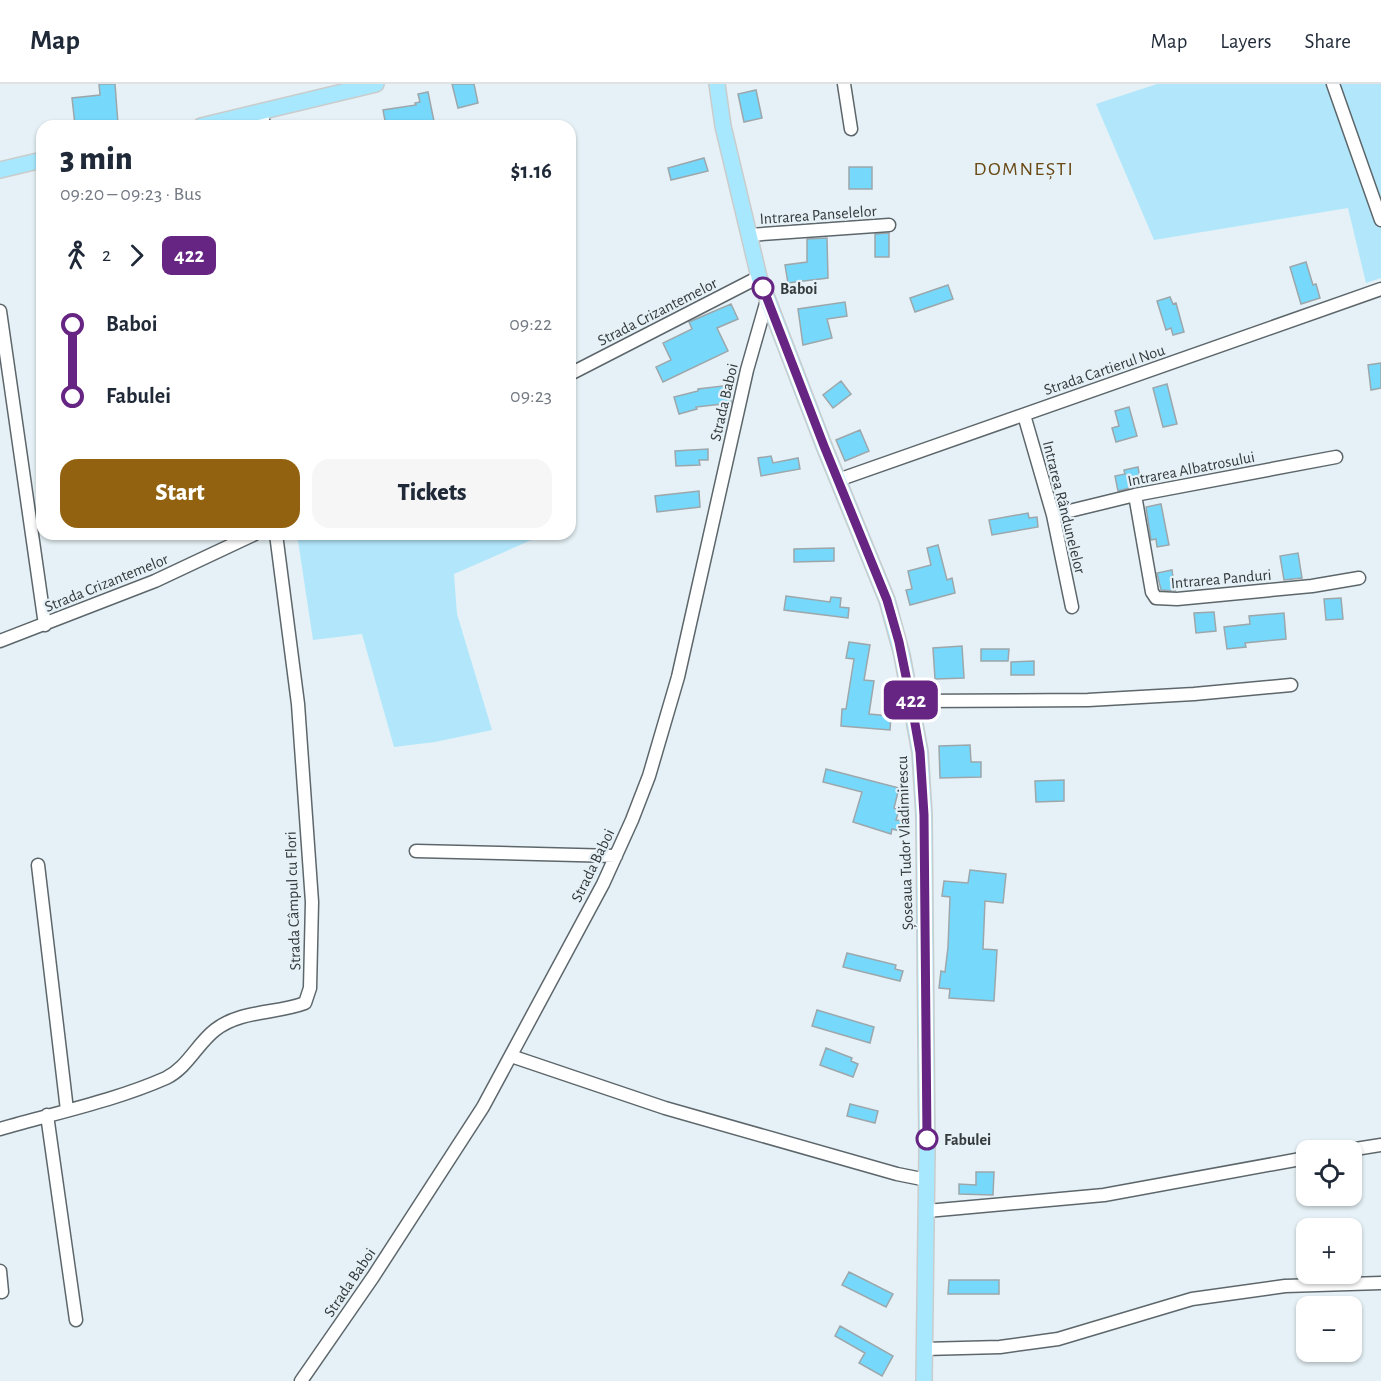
<!DOCTYPE html>
<html lang="en">
<head>
<meta charset="utf-8">
<style>
	:root { --surface:#fff; --page:#f6f6f7; --text:#1f2937; --muted:#747a83; --line:#e0e1e3; --accent:#926210 }
	body { margin:0; font-family:"Alegreya Sans",sans-serif; background:var(--page); color:var(--text); height:100vh; display:flex; flex-direction:column; font-size:22px; white-space:nowrap }
	* { box-sizing:border-box; margin:0 }
	p { font-size:20px; color:var(--muted) }
	.icon { flex:none; width:33px; height:33px; fill:none; stroke:currentColor; stroke-width:2; stroke-linecap:round; stroke-linejoin:round }
	.map { position:relative; flex:1; overflow:hidden }
	.drawer { position:absolute; left:36px; top:36px; width:540px; height:420px; display:flex; flex-direction:column; background:var(--surface); border-radius:18px; box-shadow:0 2px 4px #0004 }
	.drawer>* { flex:none }
	.badge { padding:0 12px; border-radius:9px; font-size:21px; line-height:39px }
	.tools { position:absolute; left:1296px; top:1056px; display:grid; gap:12px }
	.tools a { display:grid; place-items:center; width:66px; height:66px; border-radius:12px; background:var(--surface); box-shadow:0 2px 4px #0004; font-size:30px }
	.map>.badge { position:absolute; translate:-50% -50%; box-shadow:0 0 0 3px #fff }
	.legs { display:flex; align-items:center; gap:9px; height:66px; padding:0 24px; font-size:20px }
	.legs p { margin-inline-start:auto }
	.summary { display:flex; align-items:center; justify-content:space-between; height:102px; padding:0 24px }
	h1 { font-size:33px; font-weight:800; line-height:45px }
	.cta { display:flex; gap:12px; margin-top:auto; padding:12px 24px }
	.cta a { flex:1; height:69px; border-radius:18px; background:var(--accent); color:#fff; font-size:24px; font-weight:800; line-height:69px; text-align:center }
	.cta a+a { background:var(--page); color:var(--text) }
	ul { padding:0 24px; list-style:none }
	li { display:flex; align-items:center; gap:21px; height:72px; font-size:22px }
	li i { display:grid; place-items:center; width:9px; height:100%; margin:0 8px; background:currentColor }
	li i::after { content:''; width:15px; height:15px; margin:-8px; border:4px solid; border-radius:50%; background:var(--surface) }
	li p { margin-inline-start:auto }
	li:first-child i { background:linear-gradient(#0000 50%,currentColor 0) }
	li:last-child i { background:linear-gradient(currentColor 50%,#0000 0) }
	header { display:flex; align-items:center; gap:36px; box-sizing:border-box; height:84px; padding:0 30px; background:var(--surface); border-bottom:2px solid var(--line) }
	header strong { font-size:28px }
	nav { display:flex; gap:33px; margin-inline-start:auto; font-size:21px }
	.map>svg:first-child { display:block }
	.green { fill:#b2e7fb }
	.building { fill:#76d8fb; stroke:#9ca7ab; stroke-width:1.5 }
	.lines { fill:none; stroke-linecap:round; stroke-linejoin:round }
	.minor-casing { stroke:#5d676b; stroke-width:15 }
	.major-casing { stroke:#cacccc; stroke-width:18 }
	.minor { stroke:#fff; stroke-width:12 }
	.major { stroke:#a8e8fe; stroke-width:15 }
	.line-1-casing { stroke:#fff; stroke-width:14 }
	.line-1 { stroke:#662483; stroke-width:9 }
	.stop-1-dot { fill:#fff; stroke:#662483; stroke-width:3 }
	.labels { text-anchor:middle; stroke-width:4.5; stroke-linejoin:round; paint-order:stroke }
	.street-label { font-size:16px; fill:#353a3c; stroke:#e5f1f6 }
	.stop-label { font-size:16px; font-weight:bold; fill:#353a3c; stroke:#e5f1f6; text-anchor:start }
	.quarter-label { font-size:20px; letter-spacing:1.5px; fill:#6a4915; stroke:#e5f1f6 }
</style>
</head>
<body>
<header>
<strong>Map</strong>
<nav><a>Map</a><a>Layers</a><a>Share</a></nav>
</header>
<div class="map">
<svg width="1381" height="1297" viewBox="0 0 1381 1297">
	<rect width="100%" height="100%" fill="#e5f1f6"/>
	<path class="green" d="M1157 0H1381V194L1366 199 1348 124 1154 156 1096 20Z
		M297 450H545L454 490 457 530 492 646 435 658 394 663 362 550 313 556Z"/>
	<path class="building" d="M99 0H115L118 40 99 41V38L75 41 72 14 100 11Z
		M452 0H474L478 19 458 24Z
		M756 6 762 34 744 38 738 10Z
		M428 8 435 42H386L383 26 416 21 415 19 420 18 418 10Z
		M704 74 708 87 671 96 668 84Z
		M849 83H872V105H849Z
		M889 149V173H875V150Z
		M827 154 828 194 788 199 785 181 807 178V155Z
		M1306 178 1313 201 1316 200 1320 214 1301 220 1290 183Z
		M948 201 953 215 915 228 910 214Z
		M1170 213 1173 220 1176 219 1184 248 1173 251 1171 244 1166 246 1157 217Z
		M845 218 847 232 827 235 832 254 803 261 798 225Z
		M731 220 738 235 717 244 728 267 663 298 656 283 671 276 663 259 692 245 689 238Z
		M1381 279V304L1371 306 1368 281Z
		M841 297 851 310 833 324 823 311Z
		M1167 300 1177 340 1163 343 1153 304Z
		M731 301V319L696 323 697 325 679 330 674 313 698 307V305Z
		M1129 323 1137 352 1116 358 1112 344 1119 342 1115 327Z
		M860 346 869 367 845 377 836 356Z
		M708 365V376H699L700 381 676 382 675 367Z
		M771 372 773 379 798 374 800 385 761 392 758 374Z
		M1138 383 1141 401 1118 407 1115 392 1125 390 1124 386Z
		M699 407 700 423 657 428 655 412Z
		M1161 420 1169 461 1157 463 1156 455 1151 456 1146 423Z
		M1028 429 1029 434 1037 433 1038 443 992 451 989 436Z
		M938 461 947 496 952 494 955 509 910 521 906 506 912 505 908 487 931 481 927 464Z
		M834 464V477L794 478V465Z
		M1298 469 1302 494 1284 496 1280 472Z
		M1172 486 1175 507 1161 506 1157 489Z
		M786 512 830 518 831 513 841 514 840 523 849 524 848 534 784 526Z
		M1341 514 1343 535 1326 536 1324 515Z
		M1214 528 1216 547 1196 549 1194 529Z
		M1284 529 1286 555 1245 559 1246 563 1227 565 1224 543 1250 540 1249 532Z
		M849 558 870 561 864 596 874 597 869 630 891 632 890 646 841 642 842 625H846L854 575 846 574Z
		M962 562 964 594 935 595 933 564Z
		M981 565H1009L1008 577H981Z
		M1034 577V591H1011V578Z
		M970 661 971 678H981V693L940 694 939 662Z
		M826 685 899 704 894 724 899 726 896 736 902 737 900 747 892 745 891 750 853 738 862 708 823 698Z
		M1064 696V717L1036 718 1035 697Z
		M970 786 1006 790 1003 819 985 817 983 865 997 866 994 917 949 914 950 905 939 904 941 887 945 888 948 863 950 813 942 812 944 797 968 799Z
		M847 869 896 881 895 885 903 887 900 897 843 883Z
		M817 926 874 943 870 959 812 942Z
		M826 964 852 974 851 977 858 980 853 993 820 981Z
		M850 1020 878 1027 875 1039 847 1032Z
		M976 1088H994L993 1111 959 1110V1100L976 1101Z
		M849 1188 893 1210 886 1223 842 1201Z
		M949 1196H999V1210H948Z
		M840 1242 893 1272 882 1292 859 1279 865 1269 835 1252Z"/>
	<g class="lines">
		<defs>
			<path id="minor" d="M844 0 851 45
				M1333 0 1381 136
				M262 29 264 42
				M749 151 889 141
				M0 227 45 541
				M570 290 759 193
				M1024 331 1053 431 1072 523
				M838 396 1381 205
				M1135 411 1152 508 1156 514 1177 515 1312 502 1359 494
				M1053 431 1135 411 1336 373
				M0 557 155 497 255 450
				M911 617 1088 616 1194 610 1291 601
				M416 767 616 772
				M38 781 67 1026
				M511 972 665 1024 897 1090 927 1096
				M47 1031 76 1236
				M0 1045C55 1029 114 1017 166 994 187 984 197 960 215 946 240 926 276 930 305 919L310 904 312 818 298 620 276 450
				M1349 1066 1381 1061
				M927 1127 1104 1111 1306 1074
				M0 1187 2 1208
				M924 1265 1000 1263 1058 1255 1192 1215 1285 1202 1381 1199
				M301 1297 373 1193 483 1023 603 800 632 736 649 692 678 593 747 286 767 216"/>
			<path id="major" d="M717 0 723 42 759 193 824 362 887 516 902 571 920 668 924 731 927 1066 924 1297
				M201 42 376 0
				M0 86 42 76"/>
		</defs>
		<use href="#minor" class="minor-casing"/>
		<use href="#major" class="major-casing"/>
		<use href="#minor" class="minor"/>
		<use href="#major" class="major"/>
	</g>
	<g class="lines">
		<defs>
			<path id="line-1" d="M763 204 824 362 887 516 899 558 911 617 920 668 924 731 927 1055"/>
		</defs>
		<use href="#line-1" class="line-1-casing"/>
		<use href="#line-1" class="line-1"/>
	</g>
	<g class="stop-1-dot">
		<circle cx="763" cy="204" r="10"/>
		<circle cx="927" cy="1055" r="10"/>
	</g>
	<g class="labels">
		<g class="street-label">
			<text transform="translate(818 130) rotate(-4)" y="6">Intrarea Panselelor</text>
			<text transform="translate(657 227) rotate(-27)" y="6">Strada Crizantemelor</text>
			<text transform="translate(1104 285) rotate(-19)" y="6">Strada Cartierul Nou</text>
			<text transform="translate(723 318) rotate(-77)" y="6">Strada Baboi</text>
			<text transform="translate(1191 384) rotate(-11)" y="6">Intrarea Albatrosului</text>
			<text transform="translate(1065 423) rotate(76)" y="6">Intrarea Rândunelelor</text>
			<text transform="translate(1221 494) rotate(-5)" y="6">Intrarea Panduri</text>
			<text transform="translate(106 498) rotate(-22)" y="6">Strada Crizantemelor</text>
			<text transform="translate(904 759) rotate(-92)" y="6">Șoseaua Tudor Vladimirescu</text>
			<text transform="translate(592 781) rotate(-64)" y="6">Strada Baboi</text>
			<text transform="translate(292 817) rotate(-92)" y="6">Strada Câmpul cu Flori</text>
			<text transform="translate(349 1198) rotate(-56)" y="6">Strada Baboi</text>
		</g>
		<g class="stop-label">
			<text x="780" y="210">Baboi</text>
			<text x="944" y="1061">Fabulei</text>
		</g>
		<g class="quarter-label">
			<text x="1024" y="91">DOMNEȘTI</text>
		</g>
	</g>
</svg>
<div class="tools">
<a><svg class="icon" aria-label="locate" viewBox="0 0 24 24"><circle cx="12" cy="12" r="6"/><path d="M12 2v4M12 18v4M2 12h4M18 12h4"/></svg></a>
<a>+</a>
<a>−</a>
</div>
<b class="badge" style="left:911px;top:616px;background:#662483;color:#fff">422</b>
<section class="drawer">
<div class="summary"><div><h1>3 min</h1><p>09:20 – 09:23 · Bus</p></div><b>$1.16</b></div>
<div class="legs"><svg class="icon" aria-label="walk" viewBox="0 0 24 24"><circle cx="13" cy="4" r="2"/><path d="M13 8l-2 6 4 7M11 14l-3 7M7 12l3-4h3l4 4"/></svg>2<svg class="icon" aria-label="forward" viewBox="0 0 24 24"><path d="M9 5l7 7-7 7"/></svg><b class="badge" style="background:#662483;color:#fff">422</b></div>
<ul>
<li><i style="color:#662483"></i><b>Baboi</b><p>09:22</p></li>
<li><i style="color:#662483"></i><b>Fabulei</b><p>09:23</p></li>
</ul>
<div class="cta"><a>Start</a><a>Tickets</a></div>
</section>
</div>
</body>
</html>
